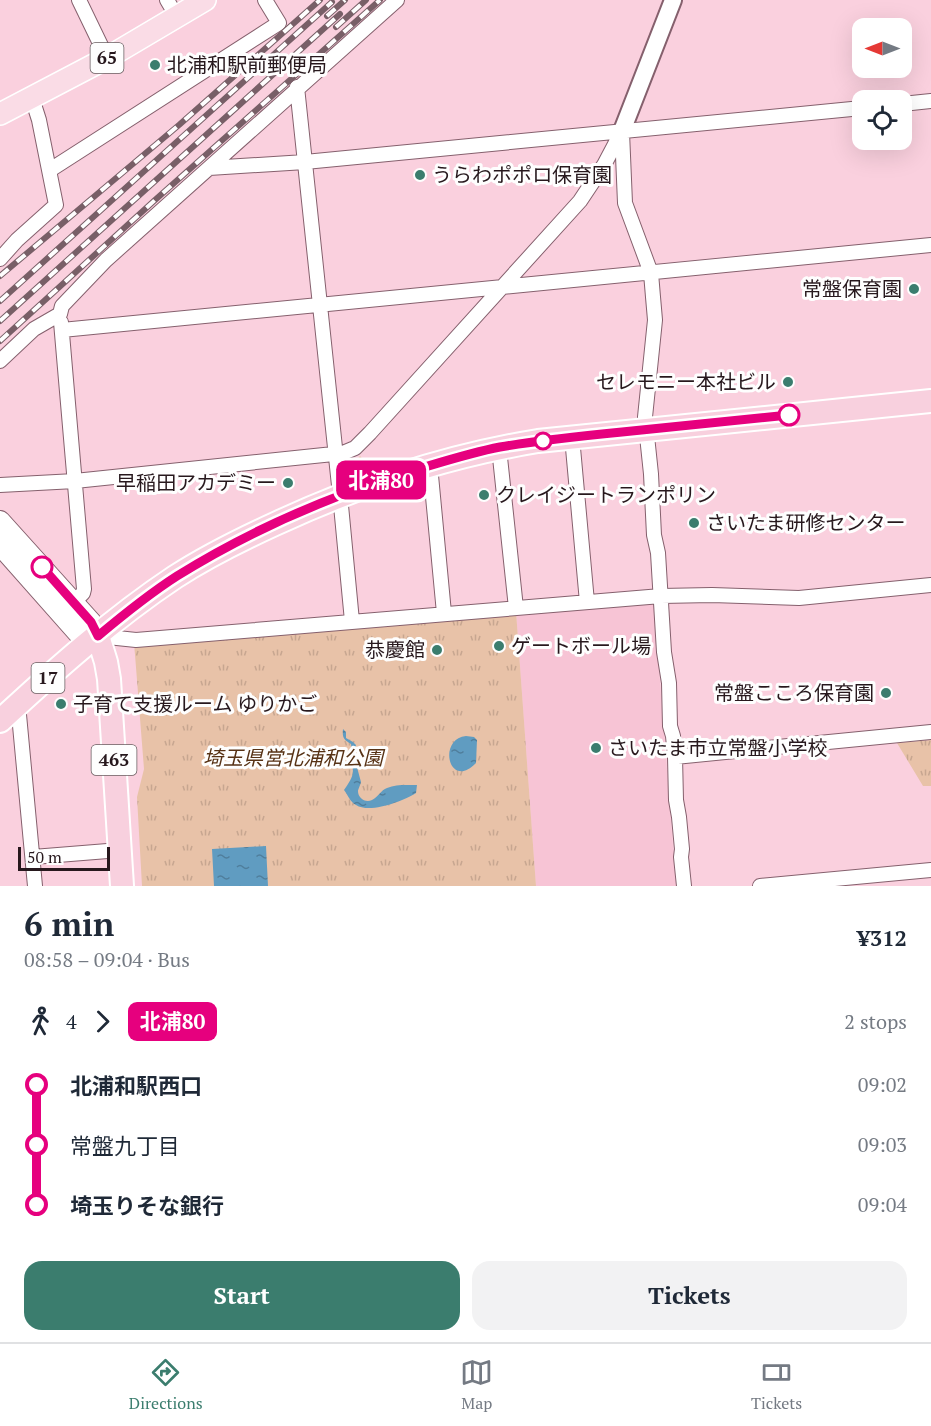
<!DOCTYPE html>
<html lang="en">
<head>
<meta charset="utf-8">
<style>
	:root { --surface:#fff; --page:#f2f2f3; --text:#1f2937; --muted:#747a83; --line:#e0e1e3; --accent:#3b7d6e }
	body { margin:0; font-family:"PT Serif","Noto Sans JP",serif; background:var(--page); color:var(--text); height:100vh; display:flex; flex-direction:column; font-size:22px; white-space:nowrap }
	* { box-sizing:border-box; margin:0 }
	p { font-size:20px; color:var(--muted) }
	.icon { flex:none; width:33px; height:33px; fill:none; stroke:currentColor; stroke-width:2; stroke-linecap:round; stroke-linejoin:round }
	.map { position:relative; height:886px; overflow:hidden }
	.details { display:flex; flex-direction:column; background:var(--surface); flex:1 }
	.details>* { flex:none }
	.badge { padding:0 12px; border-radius:9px; font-size:21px; line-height:39px }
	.needle { width:39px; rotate:270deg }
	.tools { position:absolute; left:852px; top:18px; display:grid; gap:12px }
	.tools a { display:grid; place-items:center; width:60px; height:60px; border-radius:12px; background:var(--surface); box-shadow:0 6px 24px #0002; font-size:30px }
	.scale { position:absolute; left:18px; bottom:15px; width:92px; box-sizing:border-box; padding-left:6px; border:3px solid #27181d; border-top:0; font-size:16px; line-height:21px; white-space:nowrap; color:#27181d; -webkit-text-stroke:4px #fefefe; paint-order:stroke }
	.map>.badge { position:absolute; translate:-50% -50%; box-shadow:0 0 0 3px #fff }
	.legs { display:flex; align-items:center; gap:9px; height:66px; padding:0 24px; font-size:20px }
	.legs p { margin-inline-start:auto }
	.overview { display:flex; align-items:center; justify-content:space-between; height:102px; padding:0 24px }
	h1 { font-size:33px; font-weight:700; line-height:45px }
	.cta { display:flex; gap:12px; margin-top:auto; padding:12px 24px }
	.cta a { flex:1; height:69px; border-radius:18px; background:var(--accent); color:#fff; font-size:24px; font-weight:700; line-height:69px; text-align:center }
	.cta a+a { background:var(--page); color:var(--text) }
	ul { padding:0 24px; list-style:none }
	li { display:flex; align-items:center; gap:21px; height:60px; font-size:22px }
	li i { display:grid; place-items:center; width:9px; height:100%; margin:0 8px; background:currentColor }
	li i::after { content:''; width:15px; height:15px; margin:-8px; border:4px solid; border-radius:50%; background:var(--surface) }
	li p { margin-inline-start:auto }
	li:first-child i { background:linear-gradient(#0000 50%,currentColor 0) }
	li:last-child i { background:linear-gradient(currentColor 50%,#0000 0) }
	.dock { display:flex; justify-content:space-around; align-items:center; height:84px; border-top:2px solid var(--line); background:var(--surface); font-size:16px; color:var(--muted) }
	.dock a { display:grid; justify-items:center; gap:3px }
	.dock .current { color:var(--accent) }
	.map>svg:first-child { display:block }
	.built { fill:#f7c4d5 }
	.green { fill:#e8c2a8 }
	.park { fill:url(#park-tufts) }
	.water { fill:url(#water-ripples) }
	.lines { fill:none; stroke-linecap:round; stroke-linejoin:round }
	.minor-casing { stroke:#85606d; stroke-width:16 }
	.tertiary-casing { stroke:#85606d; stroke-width:20 }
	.secondary-casing { stroke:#85606d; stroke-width:22 }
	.primary-casing { stroke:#fff; stroke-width:24 }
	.trunk-casing { stroke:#fff; stroke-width:26 }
	.minor { stroke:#fff; stroke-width:14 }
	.tertiary { stroke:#fff; stroke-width:16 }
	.secondary { stroke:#fff; stroke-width:20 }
	.primary { stroke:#fadce6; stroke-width:21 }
	.trunk { stroke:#f8d0de; stroke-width:22 }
	.rail-casing { stroke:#785f67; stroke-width:6 }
	.rail { stroke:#fefefe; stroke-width:4; stroke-dasharray:11; stroke-linecap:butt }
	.line-1-casing { stroke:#fff; stroke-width:14 }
	.line-1 { stroke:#e6007e; stroke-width:9 }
	.poi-dot { fill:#3b7d6e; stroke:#fefefe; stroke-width:2 }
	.stop-1-dot { fill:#fff; stroke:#e6007e; stroke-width:3 }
	.labels { text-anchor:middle; stroke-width:6; stroke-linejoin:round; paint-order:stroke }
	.shield { fill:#fefefe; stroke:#685d60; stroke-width:1.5 }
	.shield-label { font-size:18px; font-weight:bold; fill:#27181d }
	.poi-label { font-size:20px; fill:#27181d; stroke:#fefefe; text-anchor:start }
	.park-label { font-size:20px; font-style:italic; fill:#573215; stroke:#fefefe }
</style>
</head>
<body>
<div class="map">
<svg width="931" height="886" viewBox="0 0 931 886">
	<defs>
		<pattern id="park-tufts" width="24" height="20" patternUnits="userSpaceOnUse" patternTransform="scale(1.5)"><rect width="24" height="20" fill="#e8c2a8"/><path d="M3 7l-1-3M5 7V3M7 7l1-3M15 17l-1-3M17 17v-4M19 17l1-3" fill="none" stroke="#c7a690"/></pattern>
		<pattern id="water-ripples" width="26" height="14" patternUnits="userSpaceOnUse" patternTransform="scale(1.5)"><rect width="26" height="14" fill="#609cc1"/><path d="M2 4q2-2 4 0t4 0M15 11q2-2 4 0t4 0" fill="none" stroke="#4f7e9c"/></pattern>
	</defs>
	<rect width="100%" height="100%" fill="#fad0de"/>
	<path class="built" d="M648 600 654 606 676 886H536L516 611Z"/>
	<path class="green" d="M360 456 369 466 352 472 351 467Z"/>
	<path class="park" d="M516 611 536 886H142L137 797 144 769 134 642Z
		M931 740V786H923L897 743Z"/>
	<path class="water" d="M343 729 346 732V738L353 742 356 745 354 756 361 782C361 783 358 790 358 791 358 798 365 803 372 800 378 797 381 790 387 788 396 784 407 785 417 785L416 793C403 801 370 814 356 805 350 802 348 795 344 790 350 781 355 775 352 765 351 762 349 758 350 754 350 751 352 748 351 744 344 740 342 738 343 729Z
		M466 736 474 737 477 740 476 763C449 791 437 739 466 736Z
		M266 846 268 886H214L212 849Z"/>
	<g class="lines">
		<defs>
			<path id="minor" d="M79 0 107 58
				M167 0 177 17
				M297 87 340 495 352 621
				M902 104 931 101
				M622 132 625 203 651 273 653 297 655 320 645 417 651 474 654 535 658 553 664 652 669 683 670 726 673 736 675 757 676 800 679 817 682 849 681 857 684 886
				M209 168 305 162 862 108
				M50 170 279 23 265 0
				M0 259 17 240 56 205 39 120 32 98
				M61 322 84 589 83 593 74 602
				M62 330 931 245
				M0 361 34 329 60 314 62 306 106 260 397 0
				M572 437 587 602
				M499 448 516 608
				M430 465 444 613
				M0 485 75 481 343 453 355 448 370 433 580 201 604 165 622 131
				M98 636 136 640 661 596 712 595 799 598 931 585
				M18 704 35 886
				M675 757 931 732
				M33 857 120 850
				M760 886 931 870"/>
			<path id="tertiary" d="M622 131 673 0"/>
			<path id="secondary" d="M0 521 91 622 98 636
				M0 545 78 633 98 636"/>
			<path id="primary" d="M0 114 107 58 205 0"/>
			<path id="trunk" d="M98 636 106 662 109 679 122 886
				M0 721C55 670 112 619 175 577 206 557 240 540 275 524 359 485 446 456 538 441L931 401"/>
		</defs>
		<use href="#minor" class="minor-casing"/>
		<use href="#tertiary" class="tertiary-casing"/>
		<use href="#secondary" class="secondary-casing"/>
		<use href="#primary" class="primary-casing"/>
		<use href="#trunk" class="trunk-casing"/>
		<use href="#minor" class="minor"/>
		<use href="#tertiary" class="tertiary"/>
		<use href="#secondary" class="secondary"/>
		<use href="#primary" class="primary"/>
		<use href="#trunk" class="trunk"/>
		<defs>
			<path id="rail" d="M327 16 345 0
				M336 27 366 0
				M0 276 179 125 320 0
				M0 301 332 2
				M0 321 340 14
				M0 341 155 200 380 0"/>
		</defs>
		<use href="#rail" class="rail-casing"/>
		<use href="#rail" class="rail"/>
	</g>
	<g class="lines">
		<defs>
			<path id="line-1" d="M42 567 91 622 98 636C123 615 149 594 177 576 249 531 328 497 408 472 439 463 469 453 500 447 541 440 581 436 622 432 677 426 733 421 789 415"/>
		</defs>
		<use href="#line-1" class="line-1-casing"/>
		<use href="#line-1" class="line-1"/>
	</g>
	<g class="poi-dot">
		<circle cx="155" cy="65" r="6"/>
		<circle cx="420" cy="175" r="6"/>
		<circle cx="914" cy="289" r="6"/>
		<circle cx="788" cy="382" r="6"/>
		<circle cx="288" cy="483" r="6"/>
		<circle cx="484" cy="495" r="6"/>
		<circle cx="694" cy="523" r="6"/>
		<circle cx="499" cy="646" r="6"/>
		<circle cx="437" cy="650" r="6"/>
		<circle cx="886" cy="693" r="6"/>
		<circle cx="61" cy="704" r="6"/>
		<circle cx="596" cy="748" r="6"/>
	</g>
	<g class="stop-1-dot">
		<circle cx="789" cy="415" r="10"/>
		<circle cx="543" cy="441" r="8"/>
		<circle cx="42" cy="567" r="10"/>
	</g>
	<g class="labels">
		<g class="shield">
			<rect x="90.5" y="43" width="33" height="30" rx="4.5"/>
			<rect x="31.5" y="663" width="33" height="30" rx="4.5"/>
			<rect x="91.5" y="745" width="45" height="30" rx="4.5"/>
		</g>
		<g class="shield-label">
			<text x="107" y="64">65</text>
			<text x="48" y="684">17</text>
			<text x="114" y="766">463</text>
		</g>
		<g class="poi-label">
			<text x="167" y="72">北浦和駅前郵便局</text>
			<text x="432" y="182">うらわポポロ保育園</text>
			<text x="902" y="296" text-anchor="end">常盤保育園</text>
			<text x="776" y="389" text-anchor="end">セレモニー本社ビル</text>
			<text x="276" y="490" text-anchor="end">早稲田アカデミー</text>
			<text x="496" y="502">クレイジートランポリン</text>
			<text x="706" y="530">さいたま研修センター</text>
			<text x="511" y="653">ゲートボール場</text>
			<text x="425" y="657" text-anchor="end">恭慶館</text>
			<text x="874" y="700" text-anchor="end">常盤こころ保育園</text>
			<text x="73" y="711">子育て支援ルーム ゆりかご</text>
			<text x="608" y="755">さいたま市立常盤小学校</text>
		</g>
		<g class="park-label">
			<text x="293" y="765">埼玉県営北浦和公園</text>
		</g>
	</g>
</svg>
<div class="tools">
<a><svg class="needle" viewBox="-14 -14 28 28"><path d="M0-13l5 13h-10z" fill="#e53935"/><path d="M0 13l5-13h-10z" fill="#747a83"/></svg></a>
<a><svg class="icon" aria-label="locate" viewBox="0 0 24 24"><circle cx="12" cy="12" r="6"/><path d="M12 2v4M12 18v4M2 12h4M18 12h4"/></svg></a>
</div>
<div class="scale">50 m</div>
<b class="badge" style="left:381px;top:480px;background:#e6007e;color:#fff">北浦80</b>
</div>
<section class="details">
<div class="overview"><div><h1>6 min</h1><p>08:58 – 09:04 · Bus</p></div><b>¥312</b></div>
<div class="legs"><svg class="icon" aria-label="walk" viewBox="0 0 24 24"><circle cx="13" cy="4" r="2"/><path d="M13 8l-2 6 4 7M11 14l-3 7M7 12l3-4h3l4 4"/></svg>4<svg class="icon" aria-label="forward" viewBox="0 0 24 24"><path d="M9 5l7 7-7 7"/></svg><b class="badge" style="background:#e6007e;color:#fff">北浦80</b><p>2 stops</p></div>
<ul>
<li><i style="color:#e6007e"></i><b>北浦和駅西口</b><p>09:02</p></li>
<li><i style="color:#e6007e"></i><span>常盤九丁目</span><p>09:03</p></li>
<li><i style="color:#e6007e"></i><b>埼玉りそな銀行</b><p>09:04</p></li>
</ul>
<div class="cta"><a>Start</a><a>Tickets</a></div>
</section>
<nav class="dock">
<a class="current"><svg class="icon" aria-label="directions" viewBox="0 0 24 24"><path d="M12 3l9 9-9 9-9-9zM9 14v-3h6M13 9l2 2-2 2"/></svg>Directions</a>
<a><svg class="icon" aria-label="map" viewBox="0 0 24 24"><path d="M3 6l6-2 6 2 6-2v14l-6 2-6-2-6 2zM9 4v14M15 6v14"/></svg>Map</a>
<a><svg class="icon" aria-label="tickets" viewBox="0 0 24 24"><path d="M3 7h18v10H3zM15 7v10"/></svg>Tickets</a>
</nav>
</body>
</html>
